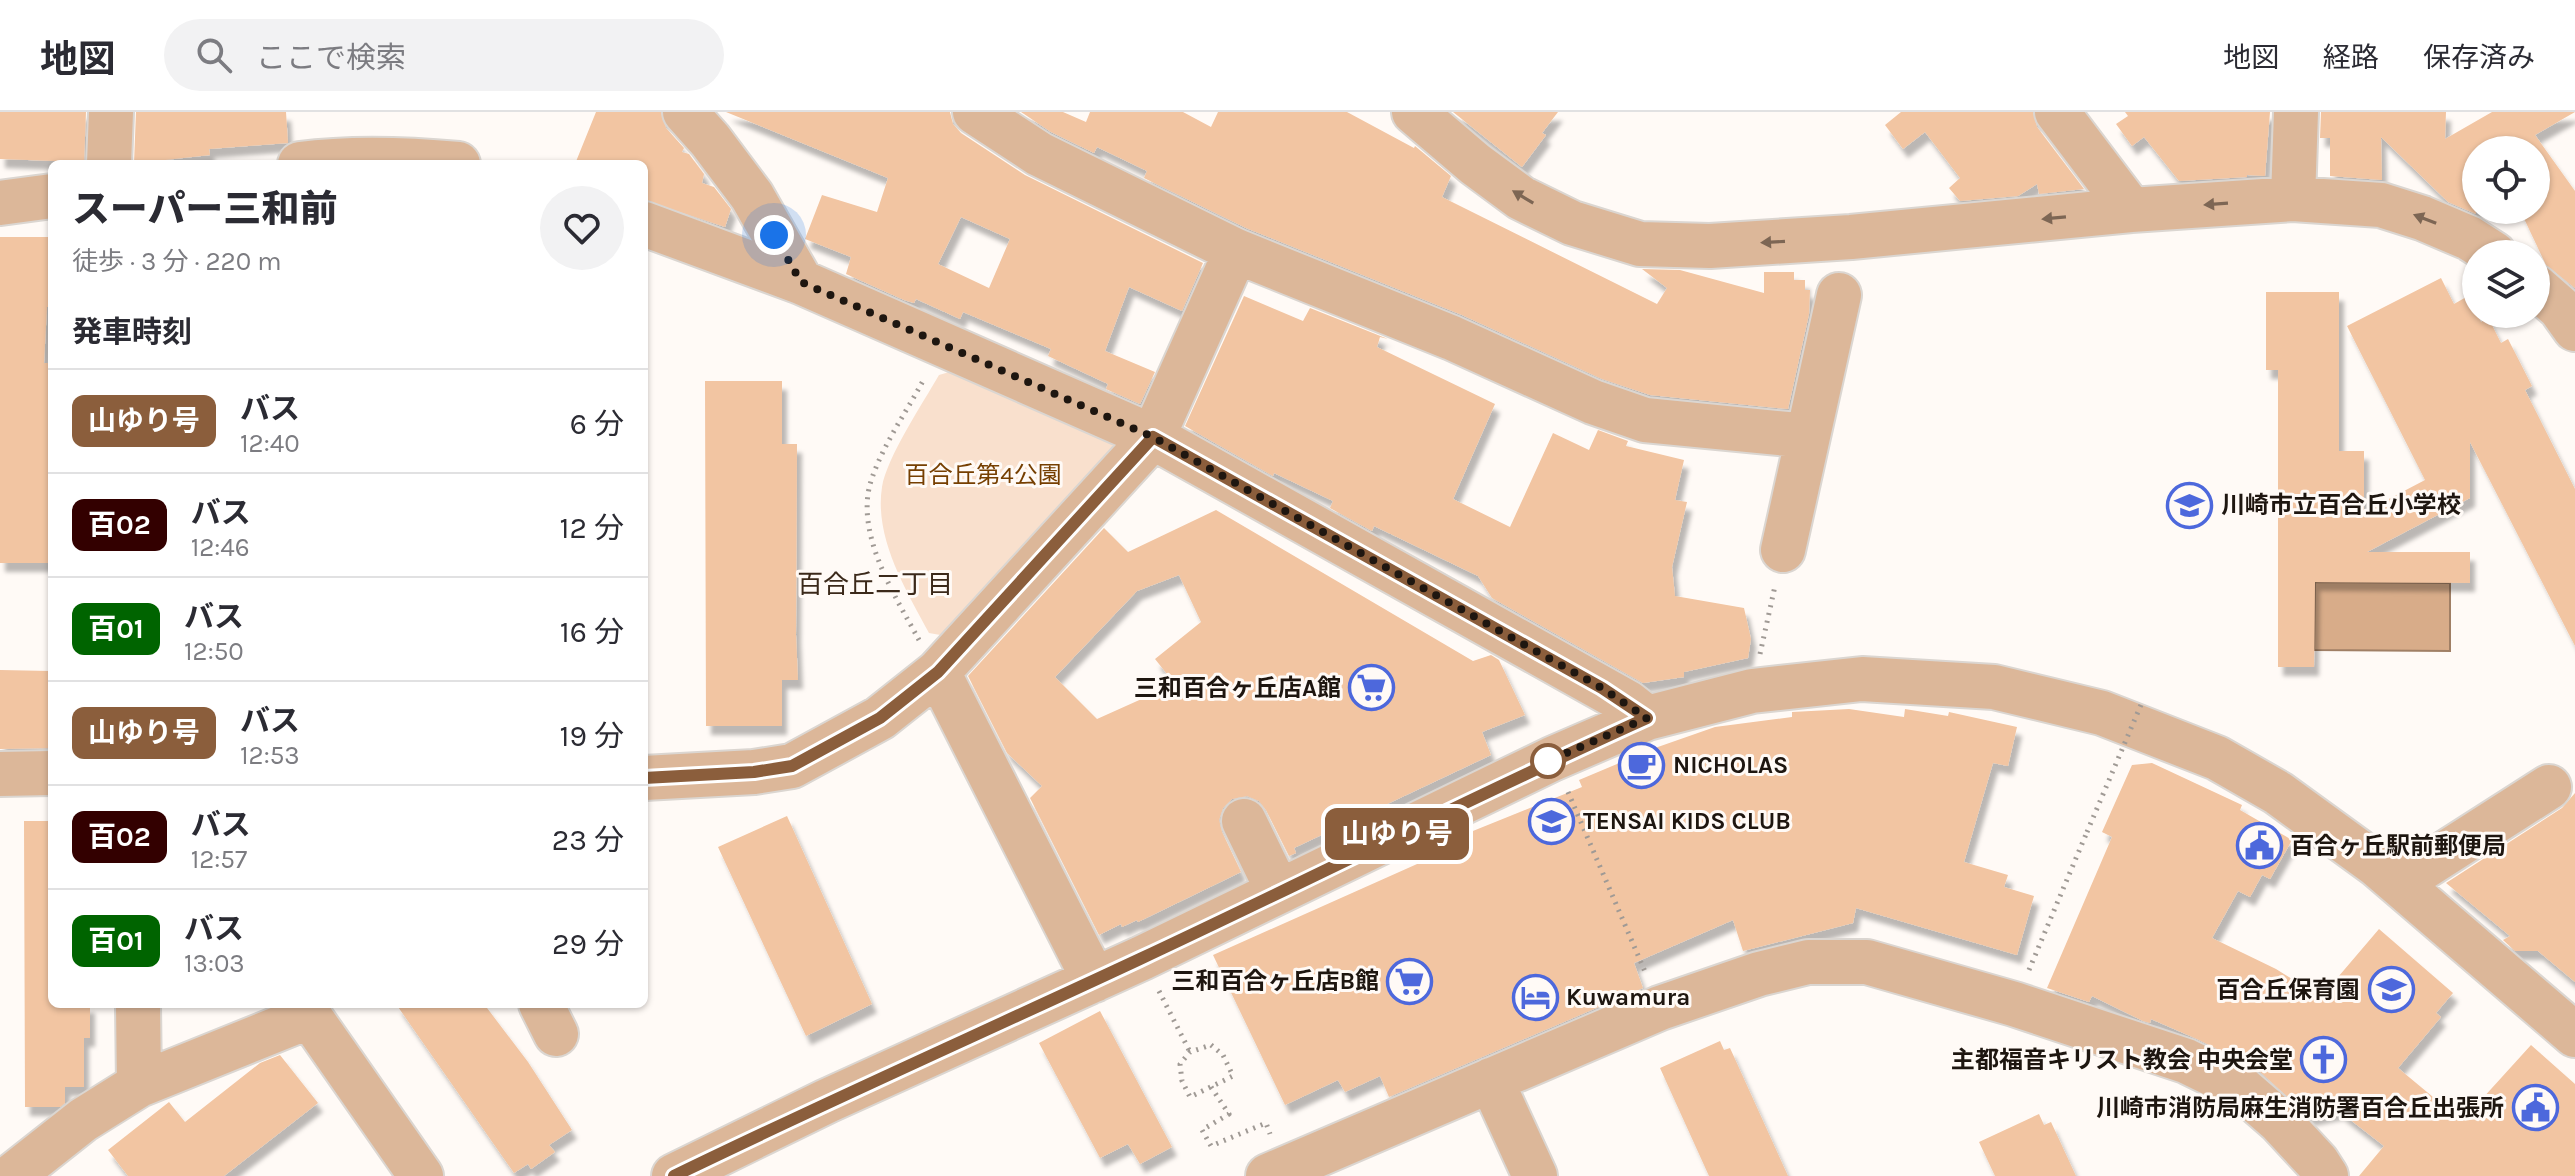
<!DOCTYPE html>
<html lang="ja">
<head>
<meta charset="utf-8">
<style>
	:root { --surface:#fff; --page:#f2f2f3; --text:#2b2b33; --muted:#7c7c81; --line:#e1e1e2 }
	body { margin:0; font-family:Karla,"Noto Sans JP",sans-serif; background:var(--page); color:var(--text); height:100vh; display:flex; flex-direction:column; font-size:30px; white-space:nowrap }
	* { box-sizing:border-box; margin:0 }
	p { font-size:26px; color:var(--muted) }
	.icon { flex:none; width:44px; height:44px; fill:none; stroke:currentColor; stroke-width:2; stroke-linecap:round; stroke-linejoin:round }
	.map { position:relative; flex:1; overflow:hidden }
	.sheet { position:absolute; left:48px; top:48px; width:600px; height:848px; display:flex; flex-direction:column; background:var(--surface); border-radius:12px; box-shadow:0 2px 6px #0004 }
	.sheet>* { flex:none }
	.badge { padding:0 16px; border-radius:12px; font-size:28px; line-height:52px }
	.controls { position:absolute; left:2462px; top:24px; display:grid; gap:16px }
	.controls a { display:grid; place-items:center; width:88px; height:88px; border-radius:50%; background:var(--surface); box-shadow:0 2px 6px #0004; font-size:40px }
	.you { position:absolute; width:40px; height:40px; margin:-20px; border:6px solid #fff; border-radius:50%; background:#1a73e8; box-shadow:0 0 0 12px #1a73e833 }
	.map>.badge { position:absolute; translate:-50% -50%; box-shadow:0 0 0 4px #fff }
	h2 { padding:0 24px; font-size:30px; line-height:72px }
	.round { display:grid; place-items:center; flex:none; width:84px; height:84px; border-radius:42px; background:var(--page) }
	.headline { display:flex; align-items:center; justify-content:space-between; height:136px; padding:0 24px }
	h1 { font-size:38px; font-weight:800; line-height:60px }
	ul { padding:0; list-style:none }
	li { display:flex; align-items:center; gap:24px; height:104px; padding:0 24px; border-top:2px solid var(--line) }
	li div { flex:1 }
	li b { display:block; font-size:30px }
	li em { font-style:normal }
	li .badge { min-width:88px; font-weight:700; text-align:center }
	header { display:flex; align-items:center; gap:48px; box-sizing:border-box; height:112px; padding:0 40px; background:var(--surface); border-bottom:2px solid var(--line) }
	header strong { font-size:38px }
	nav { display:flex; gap:44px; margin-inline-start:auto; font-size:28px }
	.search { width:560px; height:72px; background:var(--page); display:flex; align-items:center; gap:20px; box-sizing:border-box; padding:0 28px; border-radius:44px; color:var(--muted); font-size:30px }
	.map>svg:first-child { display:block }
	.green { fill:#f9e0cd }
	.water { fill:#d8ac89; stroke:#a07f65; stroke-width:2 }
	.building { fill:#f2c5a2; fill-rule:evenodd; filter:url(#shadow) }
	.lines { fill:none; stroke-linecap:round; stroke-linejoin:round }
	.minor-casing { stroke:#dbd6d1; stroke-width:48 }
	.path { stroke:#a09a95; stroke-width:5; stroke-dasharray:2 6; stroke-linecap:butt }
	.minor { stroke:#dcb799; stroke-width:44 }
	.path-bridge { stroke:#a09a95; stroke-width:5; stroke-dasharray:2 6; stroke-linecap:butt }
	.oneway { fill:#7d6654 }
	.line-casing { stroke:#fff; stroke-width:18 }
	.line { stroke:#8b5e3c; stroke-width:12 }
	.walk { stroke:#1e1610; stroke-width:8; stroke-dasharray:0 14.4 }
	.stop-dot { fill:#fff; stroke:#8b5e3c; stroke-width:4 }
	.labels { text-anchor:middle; stroke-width:6; stroke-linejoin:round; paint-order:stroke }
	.park-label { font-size:24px; fill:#763f01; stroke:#fffaf6 }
	.poi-label { font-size:24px; font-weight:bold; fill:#1e1610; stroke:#fffaf6; text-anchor:start }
	.neighbourhood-label { font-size:26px; fill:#3b291a; stroke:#fffaf6 }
</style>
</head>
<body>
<header>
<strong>地図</strong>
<div class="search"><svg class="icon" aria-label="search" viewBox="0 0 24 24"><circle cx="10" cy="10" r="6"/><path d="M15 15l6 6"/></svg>ここで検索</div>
<nav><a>地図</a><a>経路</a><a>保存済み</a></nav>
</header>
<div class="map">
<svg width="2575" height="1064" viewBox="0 0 2575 1064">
	<defs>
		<filter id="shadow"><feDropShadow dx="5" dy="9" stdDeviation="2" flood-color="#0004"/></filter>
	</defs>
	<rect width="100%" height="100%" fill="#fffaf6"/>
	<path class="green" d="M956 258 1123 326 946 524 929 521C906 478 874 426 882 375 887 345 923 291 939 263Z"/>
	<path class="water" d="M2315 470 2450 471V539L2314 538Z"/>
	<path class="building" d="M0 0H86L84 50 0 47Z
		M136 0H286L288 31 209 37 210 43 165 48V52L134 51Z
		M596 0H661L666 16 684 36 682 40 689 42 704 62 702 71 714 75 731 97 725 115 644 88V52H575Z
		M726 0H950L953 12 961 21 1025 63 1203 151 1182 199 1129 175 1105 239 1155 260 1140 292 1106 277 1108 272 1048 244 1051 237 963 200 960 207 916 187 914 191 904 188 846 162 851 145 805 127 822 83 877 100 888 66ZM961 105 1010 127 989 176 938 152Z
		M1021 0H1063L1086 10 1090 0H1183L1211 15 1218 0H1347L1414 36 1415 34 1451 64 1442 85 1657 192 1667 176 1642 157 1680 158 1764 181V160H1794V168H1805V178H1810L1809 202 1788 297 1650 283 1602 267 1462 203 1246 116 1144 66 1147 59 1097 35 1094 41 1051 20Z
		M1453 0H1558L1542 21 1546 23 1522 55Z
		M1901 0H2033L2037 15 2084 77 2039 82 2037 72 2018 84 1960 89 1949 76 1960 66 1925 20 1903 37 1885 13Z
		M2125 0H2270L2265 64 2247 63V65L2179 69 2144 25 2132 34 2116 12 2128 4Z
		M2321 0H2446L2445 27 2492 0H2575L2535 23 2575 79V176L2546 153 2520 98H2536V38H2476V102L2448 90 2381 25 2382 68 2330 64V26H2320Z
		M0 125H52V195H47L44 251H52V451H0Z
		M2441 166 2454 192 2468 184 2481 210 2488 205 2501 231 2508 227 2532 274 2525 278 2575 377V534L2470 330V386L2367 440H2470V471L2315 470 2314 555H2278V258H2266V180H2339V339H2364V400L2425 368 2347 214Z
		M1244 184 1303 209 1310 196 1388 227 1380 225 1377 235 1495 292 1453 387 1510 415 1553 321 1589 338 1598 318 1628 329 1626 334 1684 348 1675 388 1687 390 1672 455 1675 484 1744 496 1751 527 1748 546 1684 560V565L1643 571 1492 486 1478 464 1374 414 1372 419 1330 396 1333 389 1274 361 1273 364 1185 314Z
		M705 269H782V332H797L796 523 798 568H782V614H706Z
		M1216 398 1473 549 1491 543 1499 548 1525 603 1482 620 1491 643 1294 736 1296 741 1289 744 1266 698 1259 689 1247 684 1232 687 1223 696 1219 708 1222 720 1241 760 1138 810 1137 808 1122 815 1121 812 1099 823 1030 686 1042 674 1007 641 968 564 1104 416 1128 440ZM1179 463 1201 510 1155 547 1175 572 1097 607 1055 565 1137 479Z
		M0 558 50 559V565H52V636L0 637Z
		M1849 597 1904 605 1905 597 1948 604 1949 600 2017 615 2008 654 1993 651 1964 750 2008 763 2004 775 2034 784 2017 843 1856 796 1853 811 1743 839 1733 808 1634 851 1643 876 1389 985 1380 964 1345 980 1338 968 1285 993 1213 843 1435 744 1432 738 1463 723 1582 675 1579 668 1655 636 1715 615 1792 605V600Z
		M2152 651 2242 693 2240 698 2292 728 2270 767 2262 763 2250 785 2238 779 2212 826 2276 857 2321 885 2379 817 2453 881 2436 901 2441 905 2398 956 2462 1009 2531 933 2575 972V1064H2359L2384 1034 2339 999 2310 1005 2257 957 2197 927 2151 907 2150 911 2143 909 2092 884 2089 890 2047 876 2112 725 2102 720 2132 653Z
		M2575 681V870L2538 839H2515L2503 828 2510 824 2446 771 2562 696Z
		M787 704 872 892 806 924 718 735Z
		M24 709H52V892H90V926H84V975H65V991L60 995H25Z
		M396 892H484L528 950 572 1018 549 1033 555 1040 531 1057 528 1052 514 1061Z
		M1100 899 1172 1035 1140 1052 1128 1032 1100 1046 1039 931Z
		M1720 929 1724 938 1730 936 1788 1064H1709L1660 956Z
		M280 943 318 991 224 1064H128L108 1038 169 990 185 1010 260 951Z
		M2039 1002 2044 1013 2051 1010 2076 1064H1995L1979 1030Z"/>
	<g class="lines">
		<defs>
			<path id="minor" d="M685 0 710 28 752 84 801 170
				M975 0 1039 42 1236 139 1452 226 1593 290 1645 308 1808 324
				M1414 0 1475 52 1521 86 1572 111 1640 132 1710 134 1851 125 2131 98 2293 87 2381 93 2422 106 2469 126 2494 142
				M2057 0 2131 98
				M109 52 111 0
				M300 52C353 45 405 47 458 52
				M2293 87 2296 0
				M0 91 52 84
				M644 112 801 170 1153 325 1628 591 1647 606
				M2536 175 2560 196 2575 217
				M1783 438 1839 183
				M938 560 1094 868
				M0 662 52 661
				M644 666 754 660 792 654 880 606 938 560 1153 325 1236 139
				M1244 709 1278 779
				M2399 771 2549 675
				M138 892 139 973
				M301 892 421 1064
				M541 892 556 922
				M1491 968 1535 1064
				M12 1064 83 1008 139 973 310 904
				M674 1064 827 989 1142 846 1552 647 1647 606 1752 579 1862 567 1994 575 2102 601 2217 646 2278 681 2377 753 2575 923
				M1268 1064 1660 896 1759 862 1808 850H1867L2014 892 2186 949 2241 976 2280 1010 2317 1050 2326 1064"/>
		</defs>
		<use href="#minor" class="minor-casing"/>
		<path class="path" d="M919 528C894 482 853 419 872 366 884 331 907 299 924 267
			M1760 542 1775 474
			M1568 680 1646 862
			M2029 858 2087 720
			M1159 879 1190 940
			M1211 933 1223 943 1233 964 1190 985 1182 969 1180 952 1190 940Z
			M1211 975 1229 1002 1202 1018 1211 1034 1266 1011 1270 1022"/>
		<use href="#minor" class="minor"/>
		<path class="path-bridge" d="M2087 720 2143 588"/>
	</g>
	<defs><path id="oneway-solid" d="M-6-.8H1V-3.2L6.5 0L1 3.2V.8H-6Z" transform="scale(2)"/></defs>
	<g class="oneway">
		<use href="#oneway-solid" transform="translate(1523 85) rotate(-149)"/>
		<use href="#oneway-solid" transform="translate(2216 92) rotate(176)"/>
		<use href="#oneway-solid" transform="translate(2054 106) rotate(175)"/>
		<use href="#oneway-solid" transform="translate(2425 107) rotate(-159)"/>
		<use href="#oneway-solid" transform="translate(1773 130) rotate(177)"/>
	</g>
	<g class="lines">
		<defs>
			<path id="line" d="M644 666 754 660 792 654 880 606 938 560 1153 325 1602 576 1647 606C1476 683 1309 768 1140 847 984 920 828 989 674 1064"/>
		</defs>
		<use href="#line" class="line-casing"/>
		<use href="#line" class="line"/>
		<path class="walk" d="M774 123 801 170 1153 325 1602 576 1647 606 1548 649"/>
	</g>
	<defs>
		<symbol id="school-ring" viewBox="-11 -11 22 22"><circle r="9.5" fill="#fffaf6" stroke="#4d68dc" stroke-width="1.5"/><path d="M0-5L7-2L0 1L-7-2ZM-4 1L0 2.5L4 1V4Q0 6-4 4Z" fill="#4d68dc"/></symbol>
		<symbol id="supermarket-ring" viewBox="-11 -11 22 22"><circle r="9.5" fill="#fffaf6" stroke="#4d68dc" stroke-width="1.5"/><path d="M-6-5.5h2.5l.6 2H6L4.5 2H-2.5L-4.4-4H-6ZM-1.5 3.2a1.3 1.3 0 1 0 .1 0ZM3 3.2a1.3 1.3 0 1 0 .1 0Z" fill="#4d68dc"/></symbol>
		<symbol id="cafe-ring" viewBox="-11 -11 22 22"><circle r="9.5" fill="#fffaf6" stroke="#4d68dc" stroke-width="1.5"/><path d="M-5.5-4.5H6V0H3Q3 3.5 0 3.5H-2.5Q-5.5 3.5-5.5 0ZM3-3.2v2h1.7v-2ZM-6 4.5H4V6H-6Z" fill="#4d68dc"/></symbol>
		<symbol id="civic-ring" viewBox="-11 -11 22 22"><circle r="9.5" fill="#fffaf6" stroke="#4d68dc" stroke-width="1.5"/><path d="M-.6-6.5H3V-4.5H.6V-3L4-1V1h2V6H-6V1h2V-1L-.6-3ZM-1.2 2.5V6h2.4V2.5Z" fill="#4d68dc"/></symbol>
		<symbol id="hotel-ring" viewBox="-11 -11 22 22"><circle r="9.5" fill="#fffaf6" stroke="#4d68dc" stroke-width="1.5"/><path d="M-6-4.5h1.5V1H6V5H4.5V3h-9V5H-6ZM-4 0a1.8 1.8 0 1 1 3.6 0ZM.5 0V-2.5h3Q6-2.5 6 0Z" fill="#4d68dc"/></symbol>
		<symbol id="church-ring" viewBox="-11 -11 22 22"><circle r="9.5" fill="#fffaf6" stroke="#4d68dc" stroke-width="1.5"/><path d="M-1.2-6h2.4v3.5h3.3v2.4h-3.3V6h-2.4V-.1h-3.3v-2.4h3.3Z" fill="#4d68dc"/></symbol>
	</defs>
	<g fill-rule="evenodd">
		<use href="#school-ring" x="2164" y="368" width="51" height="51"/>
		<use href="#supermarket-ring" x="1346" y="550" width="51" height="51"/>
		<use href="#cafe-ring" x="1616" y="628" width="51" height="51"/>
		<use href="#school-ring" x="1526" y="684" width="51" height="51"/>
		<use href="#civic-ring" x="2234" y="708" width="51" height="51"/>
		<use href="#supermarket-ring" x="1384" y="844" width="51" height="51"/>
		<use href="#school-ring" x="2366" y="852" width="51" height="51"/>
		<use href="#hotel-ring" x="1510" y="860" width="51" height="51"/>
		<use href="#church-ring" x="2298" y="922" width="51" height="51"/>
		<use href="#civic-ring" x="2510" y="970" width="51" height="51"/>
	</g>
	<circle class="stop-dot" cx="1548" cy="649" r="16"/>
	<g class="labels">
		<g class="park-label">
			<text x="983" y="371">百合丘第4公園</text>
		</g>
		<g class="poi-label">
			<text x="2221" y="401">川崎市立百合丘小学校</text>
			<text x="1341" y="584" text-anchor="end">三和百合ヶ丘店A館</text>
			<text x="1673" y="661">NICHOLAS</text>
			<text x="1583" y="717">TENSAI KIDS CLUB</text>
			<text x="2290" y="742">百合ヶ丘駅前郵便局</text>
			<text x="1379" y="877" text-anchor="end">三和百合ヶ丘店B館</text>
			<text x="2360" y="886" text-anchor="end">百合丘保育園</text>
			<text x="1566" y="893">Kuwamura</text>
			<text x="2293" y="956" text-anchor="end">主都福音キリスト教会 中央会堂</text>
			<text x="2504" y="1004" text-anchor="end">川崎市消防局麻生消防署百合丘出張所</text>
		</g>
		<g class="neighbourhood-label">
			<text x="875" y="481">百合丘二丁目</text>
		</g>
	</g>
</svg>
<div class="controls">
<a><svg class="icon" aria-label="locate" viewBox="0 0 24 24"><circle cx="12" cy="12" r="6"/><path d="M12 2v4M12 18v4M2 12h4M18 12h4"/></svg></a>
<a><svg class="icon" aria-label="layers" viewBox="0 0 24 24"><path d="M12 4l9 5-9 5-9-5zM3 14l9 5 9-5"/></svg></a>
</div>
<div class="you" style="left:774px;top:123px"></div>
<b class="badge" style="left:1397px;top:722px;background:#8b5e3c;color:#fff">山ゆり号</b>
<section class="sheet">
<div class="headline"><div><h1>スーパー三和前</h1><p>徒歩 · 3 分 · 220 m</p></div><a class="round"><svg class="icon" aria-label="heart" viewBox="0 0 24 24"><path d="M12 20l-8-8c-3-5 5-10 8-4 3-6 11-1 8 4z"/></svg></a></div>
<h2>発車時刻</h2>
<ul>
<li><span class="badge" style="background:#8b5e3c;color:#fff">山ゆり号</span><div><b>バス</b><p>12:40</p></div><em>6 分</em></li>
<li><span class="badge" style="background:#300;color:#fff">百02</span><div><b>バス</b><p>12:46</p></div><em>12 分</em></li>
<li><span class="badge" style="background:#006400;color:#fff">百01</span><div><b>バス</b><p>12:50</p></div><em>16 分</em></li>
<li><span class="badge" style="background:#8b5e3c;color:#fff">山ゆり号</span><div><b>バス</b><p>12:53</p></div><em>19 分</em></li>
<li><span class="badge" style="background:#300;color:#fff">百02</span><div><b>バス</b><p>12:57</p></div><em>23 分</em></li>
<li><span class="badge" style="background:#006400;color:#fff">百01</span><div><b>バス</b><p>13:03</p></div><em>29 分</em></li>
</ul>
</section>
</div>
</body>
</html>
